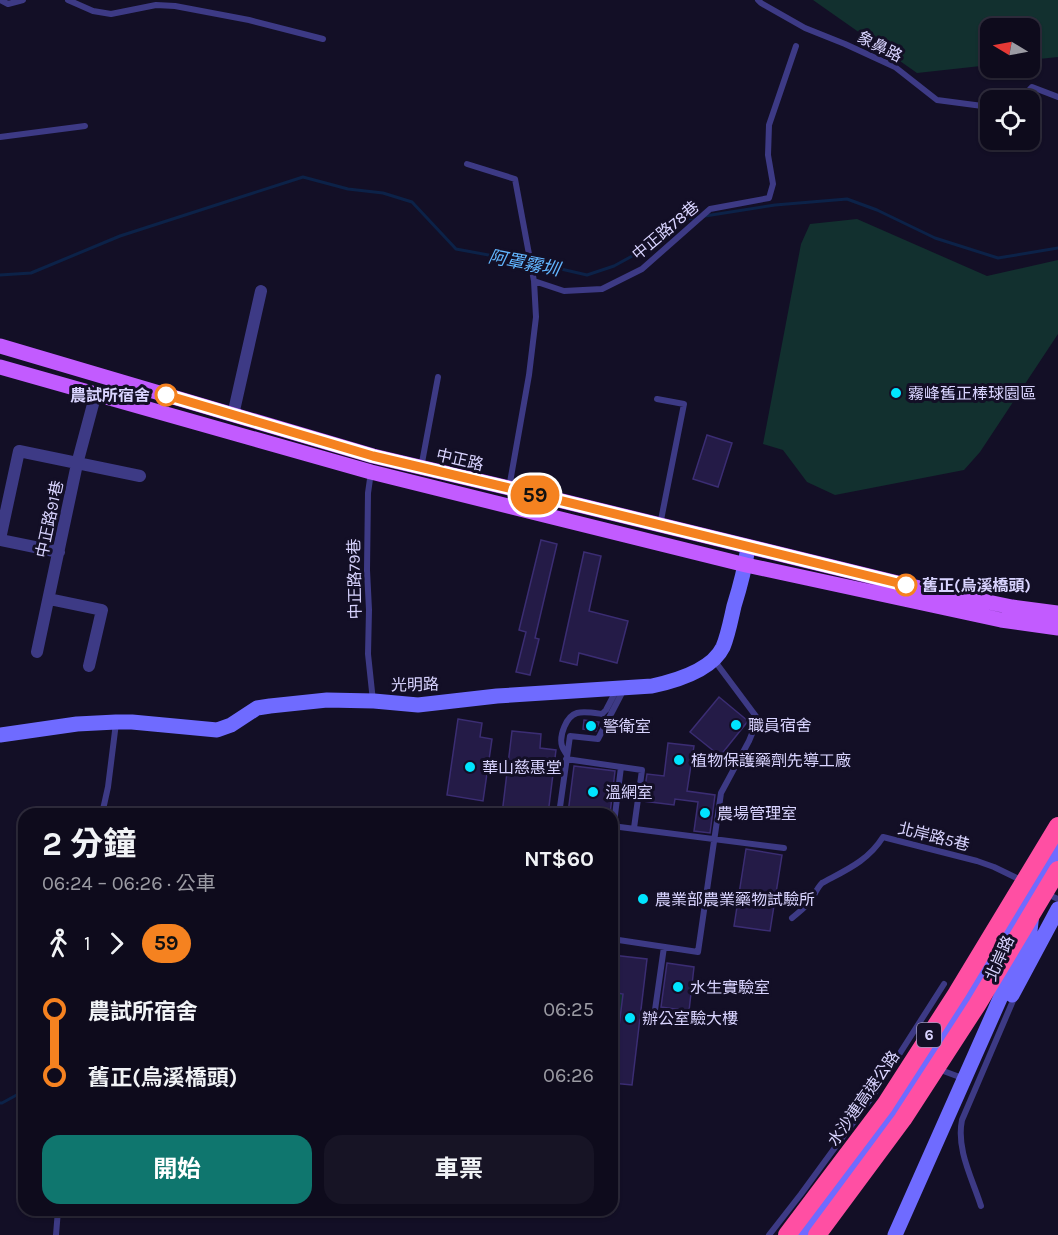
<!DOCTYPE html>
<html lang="zh-TW">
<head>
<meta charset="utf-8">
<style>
	:root { --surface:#0e0b1c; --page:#171425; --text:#f1f3f6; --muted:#9b9ba3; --line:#2e2b3b; --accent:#0f766e }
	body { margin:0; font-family:Karla,"Noto Sans TC",sans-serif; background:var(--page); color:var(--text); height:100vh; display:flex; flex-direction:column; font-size:22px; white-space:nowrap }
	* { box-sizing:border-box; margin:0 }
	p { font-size:20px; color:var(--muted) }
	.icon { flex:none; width:33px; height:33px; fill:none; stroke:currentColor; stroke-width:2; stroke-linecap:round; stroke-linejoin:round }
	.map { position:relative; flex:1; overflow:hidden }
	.side { position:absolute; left:18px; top:808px; width:600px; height:408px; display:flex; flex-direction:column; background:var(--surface); border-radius:18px; box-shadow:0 2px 4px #0004,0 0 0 2px var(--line) }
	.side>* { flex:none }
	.badge { padding:0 12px; border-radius:20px; font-size:21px; line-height:39px }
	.needle { width:39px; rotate:280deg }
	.fabs { position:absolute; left:980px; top:18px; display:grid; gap:12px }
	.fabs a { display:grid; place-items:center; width:60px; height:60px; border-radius:12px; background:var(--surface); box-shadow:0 2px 4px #0004,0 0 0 2px var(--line); font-size:30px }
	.map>.badge { position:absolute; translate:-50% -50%; box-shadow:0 0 0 3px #fff }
	.legs { display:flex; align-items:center; gap:9px; height:66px; padding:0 24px; font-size:20px }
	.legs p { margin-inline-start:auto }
	.overview { display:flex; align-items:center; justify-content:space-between; height:102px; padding:0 24px }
	h1 { font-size:33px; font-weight:700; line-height:45px }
	.primary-button { display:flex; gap:12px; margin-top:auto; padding:12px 24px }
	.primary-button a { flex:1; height:69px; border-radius:18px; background:var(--accent); color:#fff; font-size:24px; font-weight:700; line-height:69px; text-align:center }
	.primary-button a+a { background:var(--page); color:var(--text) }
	ul { padding:0 24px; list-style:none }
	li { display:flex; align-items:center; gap:21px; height:66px; font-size:22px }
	li i { display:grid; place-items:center; width:9px; height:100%; margin:0 8px; background:currentColor }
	li i::after { content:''; width:15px; height:15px; margin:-8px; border:4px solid; border-radius:50%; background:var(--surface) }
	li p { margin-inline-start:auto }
	li:first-child i { background:linear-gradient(#0000 50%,currentColor 0) }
	li:last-child i { background:linear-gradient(currentColor 50%,#0000 0) }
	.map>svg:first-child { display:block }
	.green { fill:#12302f }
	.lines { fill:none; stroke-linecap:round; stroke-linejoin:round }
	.stream { stroke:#0c2248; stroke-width:3 }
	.building { fill:#241b47; stroke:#3b2d73; stroke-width:1.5 }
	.lane { stroke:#3d3a85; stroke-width:6 }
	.street { stroke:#3d3a85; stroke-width:12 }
	.secondary { stroke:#6f6bff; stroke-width:15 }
	.primary { stroke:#c25bff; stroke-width:15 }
	.highway-bridge { stroke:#ff4fa3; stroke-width:18 }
	.line-1-casing { stroke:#fff; stroke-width:14 }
	.line-1 { stroke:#f58220; stroke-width:9 }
	.poi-dot { fill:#00e5ff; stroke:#130f26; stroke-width:2 }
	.stop-1-dot { fill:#fff; stroke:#f58220; stroke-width:3 }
	.labels { text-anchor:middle; stroke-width:6; stroke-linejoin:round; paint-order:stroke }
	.shield { fill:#130f26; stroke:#9e99be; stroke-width:1.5 }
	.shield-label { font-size:15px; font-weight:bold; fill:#d9d4ff }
	.street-label { font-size:16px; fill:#d9d4ff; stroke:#130f26 }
	.poi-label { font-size:16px; fill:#d9d4ff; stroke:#130f26; text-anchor:start }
	.stop-label { font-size:16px; font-weight:bold; fill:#d9d4ff; stroke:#130f26; text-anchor:end }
	.water-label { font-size:18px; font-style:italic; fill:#62b6ff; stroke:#130f26 }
</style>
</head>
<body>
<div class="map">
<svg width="1058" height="1235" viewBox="0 0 1058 1235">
	<rect width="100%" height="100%" fill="#130f26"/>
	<path class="green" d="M813 0H1058V57L1029 60V28H990V65L917 73Z
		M857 219 987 276 1058 260V334L980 452 964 470 835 495 807 482 783 450 763 444 801 244 810 224Z
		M612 992 623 994 617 1043 612 1042Z"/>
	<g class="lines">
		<path class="stream" d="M705 216 775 205 847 199 877 210 935 238 998 258 1058 248
			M0 275 31 273 120 236 303 177 348 189 383 193 412 202 456 249 548 266 587 275 614 266 645 249 676 221 698 217
			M0 1103H2L24 1091"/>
	</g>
	<path class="building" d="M707 435 732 443 718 487 693 479Z
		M541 540 557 544 535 638 539 639 530 675 516 672 526 632 519 630Z
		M584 552 601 556 589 611 628 621 617 663 579 653 577 665 560 661Z
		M719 697 748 721 720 756 690 732Z
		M458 719 482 723 480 737 492 739 483 801 447 795Z
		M584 720 599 722 596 731 583 729Z
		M512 731 541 734 540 748 556 750 548 814H502Z
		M668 743 694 746 687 791 715 795 710 833 694 831 698 802 675 799 674 805 643 801 647 774 664 776Z
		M574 766 615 771 610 814 568 813Z
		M746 849 782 855 770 931 734 926Z
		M612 955 647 959 632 1085 612 1083V1042L617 1043 623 994 612 992Z
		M667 963 694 967 689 1011 661 1007Z"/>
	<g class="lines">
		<path class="lane" d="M0 0 8 4 23 0
			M68 0 93 11 111 14 156 5 175 6 249 20 323 39
			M758 0 761 3 805 28 845 44 895 67 937 100 990 107
			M1020 100 1032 87 1058 97
			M0 137 85 126
			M467 164 515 179 534 281 536 317 529 375 509 488
			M534 281 564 291 602 289 642 269 710 209 769 198 773 184 768 155 769 125 796 46
			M657 399 684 404 660 525
			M421 468 438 377
			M371 472 368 493 367 570 369 610 368 654 373 701
			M567 755C565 752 563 749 562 746 559 736 566 716 577 713 584 711 595 713 602 714L606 710 617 689
			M566 759 642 770 634 828
			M102 814 108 787 116 723
			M559 814 570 736 598 739 624 689
			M612 826 784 848
			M612 839 621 767
			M1045 893 1058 899
			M792 918C799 912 806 907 811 900 815 894 817 888 822 883 846 870 868 861 883 837L977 861 994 867 1023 881
			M612 939 698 952 721 793 749 741 758 719 714 660
			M654 1017 664 947
			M938 1069 965 1079
			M612 1093 616 1094
			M981 1206C972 1178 956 1149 962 1120L1015 996
			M56 1235 58 1210
			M769 1235 801 1194 872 1097 944 984"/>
		<path class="street" d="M233 415 261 291
			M0 539 19 451 140 476
			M0 540 59 552
			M49 599 102 610 89 666
			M37 652 77 464 96 393"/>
		<path class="secondary" d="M0 735 77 724 116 722H132L217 730 231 725 257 708 270 706 327 700 374 701 418 705 497 696 652 686C675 681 712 670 723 647 728 635 731 619 734 606 740 587 745 568 748 547
			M1012 995 1058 909
			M802 1235 894 1112 968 998 1032 893
			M895 1235 1030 931 1035 888 1058 850"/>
		<path class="primary" d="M0 346 373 456 509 488 906 585 1012 607 1058 613
			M0 367 371 472 746 565 1001 620 1058 628"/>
		<path class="highway-bridge" d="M787 1235 885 1105 957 993 1058 826
			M817 1235 903 1119 977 1005 1058 870"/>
	</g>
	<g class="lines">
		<defs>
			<path id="line-1" d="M166 395 373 456 509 488 906 585"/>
		</defs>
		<use href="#line-1" class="line-1-casing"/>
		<use href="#line-1" class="line-1"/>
	</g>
	<g class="poi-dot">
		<circle cx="896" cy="393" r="6"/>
		<circle cx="736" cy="725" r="6"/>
		<circle cx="591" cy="726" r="6"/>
		<circle cx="679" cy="760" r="6"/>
		<circle cx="470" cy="767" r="6"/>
		<circle cx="593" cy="792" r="6"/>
		<circle cx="705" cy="813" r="6"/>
		<circle cx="643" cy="899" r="6"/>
		<circle cx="678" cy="987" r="6"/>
		<circle cx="630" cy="1018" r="6"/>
	</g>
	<g class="stop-1-dot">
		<circle cx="166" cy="395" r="10"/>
		<circle cx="906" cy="585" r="10"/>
	</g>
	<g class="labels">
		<rect class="shield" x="917" y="1023" width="24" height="24" rx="4.5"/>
		<g class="shield-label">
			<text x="929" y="1040">6</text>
		</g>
		<g class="street-label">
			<text transform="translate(880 46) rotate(27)" y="6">象鼻路</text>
			<text transform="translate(665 230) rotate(-40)" y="6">中正路78巷</text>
			<text transform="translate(460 459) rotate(13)" y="6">中正路</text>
			<text transform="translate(49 519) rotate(-78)" y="6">中正路91巷</text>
			<text transform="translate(354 579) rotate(-91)" y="6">中正路79巷</text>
			<text transform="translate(415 684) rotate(-1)" y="6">光明路</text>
			<text transform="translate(934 836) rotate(14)" y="6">北岸路5巷</text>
			<text transform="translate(999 958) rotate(-66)" y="6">北岸路</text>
			<text transform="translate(863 1098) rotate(-55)" y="6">水沙連高速公路</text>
		</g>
		<g class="poi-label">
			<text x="908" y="399">霧峰舊正棒球園區</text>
			<text x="748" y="731">職員宿舍</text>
			<text x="603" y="732">警衛室</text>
			<text x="691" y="766">植物保護藥劑先導工廠</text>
			<text x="482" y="773">華山慈惠堂</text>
			<text x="605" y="798">溫網室</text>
			<text x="717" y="819">農場管理室</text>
			<text x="655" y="905">農業部農業藥物試驗所</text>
			<text x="690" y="993">水生實驗室</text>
			<text x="642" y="1024">辦公室驗大樓</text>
		</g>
		<g class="stop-label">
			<text x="150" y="401">農試所宿舍</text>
			<text x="922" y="591" text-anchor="start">舊正(烏溪橋頭)</text>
		</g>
		<g class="water-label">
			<text transform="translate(524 263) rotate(11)" y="6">阿罩霧圳</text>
		</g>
	</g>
</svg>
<div class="fabs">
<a><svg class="needle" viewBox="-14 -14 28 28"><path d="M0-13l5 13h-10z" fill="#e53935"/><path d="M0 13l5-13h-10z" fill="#9b9ba3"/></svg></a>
<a><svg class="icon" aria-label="locate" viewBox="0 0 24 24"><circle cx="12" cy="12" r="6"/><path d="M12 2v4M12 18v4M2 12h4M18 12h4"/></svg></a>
</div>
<b class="badge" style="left:535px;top:495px;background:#f58220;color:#111">59</b>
<section class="side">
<div class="overview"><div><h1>2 分鐘</h1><p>06:24 – 06:26 · 公車</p></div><b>NT$60</b></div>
<div class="legs"><svg class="icon" aria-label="walk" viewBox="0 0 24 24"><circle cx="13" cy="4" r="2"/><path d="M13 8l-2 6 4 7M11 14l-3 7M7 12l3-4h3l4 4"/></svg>1<svg class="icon" aria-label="forward" viewBox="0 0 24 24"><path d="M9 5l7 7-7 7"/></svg><b class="badge" style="background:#f58220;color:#111">59</b></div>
<ul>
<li><i style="color:#f58220"></i><b>農試所宿舍</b><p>06:25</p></li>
<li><i style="color:#f58220"></i><b>舊正(烏溪橋頭)</b><p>06:26</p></li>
</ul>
<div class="primary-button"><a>開始</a><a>車票</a></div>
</section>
</div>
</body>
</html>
